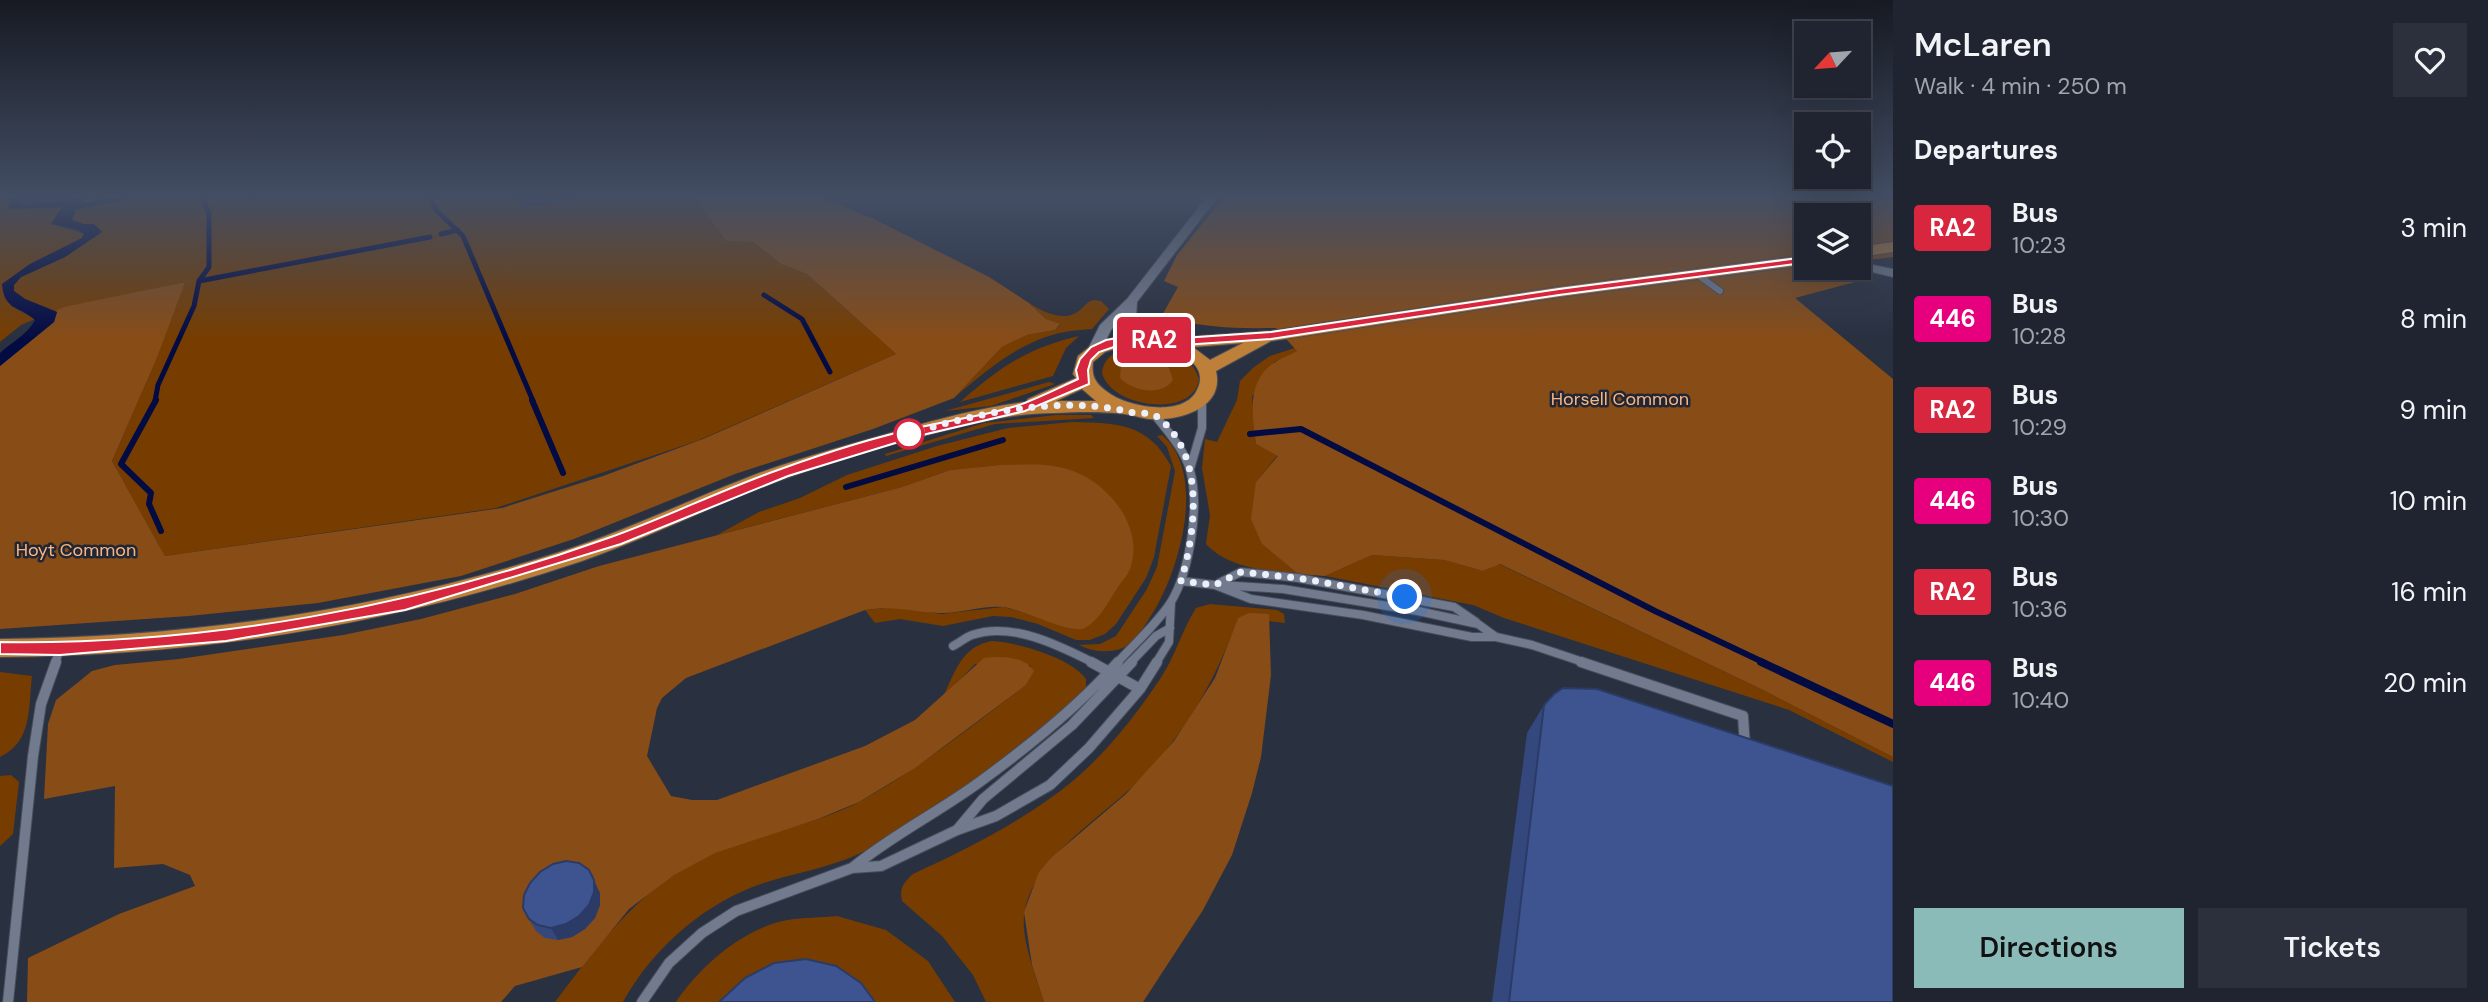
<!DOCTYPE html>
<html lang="en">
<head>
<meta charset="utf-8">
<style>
	:root { --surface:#1f2430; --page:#2c303c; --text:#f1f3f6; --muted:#a1a4ab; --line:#3c414c; --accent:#8bbbb9 }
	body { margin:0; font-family:"DM Sans",sans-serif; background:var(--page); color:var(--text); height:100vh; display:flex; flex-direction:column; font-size:26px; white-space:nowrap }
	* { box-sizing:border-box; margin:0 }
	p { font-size:23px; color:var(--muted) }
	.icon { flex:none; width:38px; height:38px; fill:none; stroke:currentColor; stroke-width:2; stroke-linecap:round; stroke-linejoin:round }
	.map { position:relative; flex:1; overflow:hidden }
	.panel { display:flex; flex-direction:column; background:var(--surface); width:595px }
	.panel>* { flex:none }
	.badge { padding:0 14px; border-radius:5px; font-size:24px; line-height:46px }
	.needle { width:46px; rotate:244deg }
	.tools { position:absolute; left:1794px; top:21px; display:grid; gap:14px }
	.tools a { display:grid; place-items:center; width:77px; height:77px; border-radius:0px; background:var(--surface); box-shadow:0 7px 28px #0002,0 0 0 2px var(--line); font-size:35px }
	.you { position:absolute; width:35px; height:35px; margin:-18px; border:5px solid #fff; border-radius:50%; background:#1a73e8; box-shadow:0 0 0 10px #1a73e833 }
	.map>.badge { position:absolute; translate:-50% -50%; box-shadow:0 0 0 4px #fff }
	h2 { padding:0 21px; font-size:26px; line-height:63px }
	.round { display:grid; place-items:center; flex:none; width:74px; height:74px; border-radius:0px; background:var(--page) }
	.head { display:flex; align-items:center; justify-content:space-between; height:119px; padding:0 21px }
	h1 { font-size:33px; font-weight:600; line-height:52px }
	.button { display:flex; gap:14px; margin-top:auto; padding:14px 21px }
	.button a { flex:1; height:80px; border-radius:0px; background:var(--accent); color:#111; font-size:28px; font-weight:600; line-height:80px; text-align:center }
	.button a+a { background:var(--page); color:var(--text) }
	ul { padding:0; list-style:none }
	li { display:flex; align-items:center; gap:21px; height:91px; padding:0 21px }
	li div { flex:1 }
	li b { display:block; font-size:26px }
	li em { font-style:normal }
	li .badge { min-width:77px; font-weight:700; text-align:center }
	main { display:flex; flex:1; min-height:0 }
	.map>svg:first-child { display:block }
	.green { fill:#773d00 }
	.forest { fill:#884c16 }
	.water { fill:#030b43 }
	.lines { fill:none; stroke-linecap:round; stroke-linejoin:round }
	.stream-far2 { stroke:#030b43; stroke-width:5 }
	.stream-far1 { stroke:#030b43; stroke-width:6 }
	.stream { stroke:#030b43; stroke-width:8 }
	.service-far2-casing { stroke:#464c59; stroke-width:8 }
	.service-far1-casing { stroke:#464c59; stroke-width:10 }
	.service-casing { stroke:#464c59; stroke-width:12 }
	.minor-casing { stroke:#464c59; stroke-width:2 }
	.primary-casing { stroke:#464c59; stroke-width:2 }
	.service-far2 { stroke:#727a8d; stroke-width:6 }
	.service-far1 { stroke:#727a8d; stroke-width:8 }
	.service { stroke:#727a8d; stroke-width:10 }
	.minor { fill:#727a8d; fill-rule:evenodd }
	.primary { fill:#be7f38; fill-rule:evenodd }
	.wall { fill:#34487d }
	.shaded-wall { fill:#2b3b66 }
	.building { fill:#3d5491; stroke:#2b3b66; stroke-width:2 }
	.line { fill:#d7263d; stroke:#fff; stroke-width:2 }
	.walk { stroke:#ebf0fa; stroke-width:7; stroke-dasharray:0 12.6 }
	.stop-dot { fill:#fff; stroke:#d7263d; stroke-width:3.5 }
	.labels { text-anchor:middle; stroke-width:5; stroke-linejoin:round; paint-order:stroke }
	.park-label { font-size:18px; fill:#fbb580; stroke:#1f2635 }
</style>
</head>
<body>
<main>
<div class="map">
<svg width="1893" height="1002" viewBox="0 0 1893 1002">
	<rect width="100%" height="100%" fill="#293040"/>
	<path class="green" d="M0 198H10L8 209 63 208 51 224 84 234 82 238 30 264 2 284 11 306 35 319 21 325 0 342Z
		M85 198H516L522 208 587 198H695L726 241 753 242 781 264 807 274 896 354 697 441 496 508 165 556 112 461 157 358 184 282 55 311 25 299 14 291V285L21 277 65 257 102 232 94 224H83L72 220 76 209Z
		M1094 300 1101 301 1109 309 1092 329C1083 330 1074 330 1065 332 1021 340 986 371 954 398L1002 347 1027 335 1055 330 1060 325 1046 319 1029 303C1043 312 1065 323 1080 310 1086 305 1086 302 1094 300Z
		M1079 336 1066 348 1053 376 960 402C999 368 1027 348 1079 336Z
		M1142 347C1164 348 1192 354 1199 379 1194 419 1111 408 1102 373 1104 352 1125 348 1142 347Z
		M1295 348 1298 352 1274 362 1252 397 1256 444 1278 455 1256 482 1262 544 1298 574C1267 571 1228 568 1206 544L1210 515 1202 468 1205 439 1217 442 1237 400 1240 381 1254 367 1270 356Z
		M1049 382 1055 384 991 406 945 411Z
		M1056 415H1091L1094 418 995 424 886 456 885 454 984 423Z
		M1072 422C1117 423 1148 423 1171 466L1154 557 1146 578 1116 624 1105 634 1090 640H1076L1038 624 1011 617 993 616 943 626 900 619 875 623 865 610 896 607 941 614 1003 607 1035 615 1060 467 1000 465 950 470 902 487 717 535 759 512 800 498 847 475 937 446 1008 428Z
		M1162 435C1209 475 1178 576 1149 619 1142 629 1137 641 1125 647 1110 654 1094 652 1079 645L1100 644 1116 636 1147 589 1157 567 1175 471 1167 447 1157 436Z
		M1372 555 1444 560 1483 571 1499 564 1763 690 1893 757V762L1789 710 1504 618 1473 605 1325 576Z
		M1210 604 1277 610 1284 614 1285 623 1269 621V615L1238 618C1218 674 1191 723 1151 768 1112 813 1039 849 1025 909 1019 937 1036 975 1044 1002H986L973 975 942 936 902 901C899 888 904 882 913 874 968 849 1027 819 1074 780 1107 752 1136 715 1160 679 1175 657 1182 630 1196 608Z
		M992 641C1016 642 1072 658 1086 679V688C1072 708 1048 722 1029 737 974 780 919 827 854 856 826 868 796 873 767 882 708 900 653 947 623 1002H555C603 939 642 884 716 852 763 832 816 825 861 801 920 768 973 725 1026 685L1033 671 1030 665 975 664 943 697C955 672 962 646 992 641Z
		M0 672 32 676C28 708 33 741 0 757Z
		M11 775 19 782 13 834 0 846V776Z
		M837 916 886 930 928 961 955 1002H676C699 967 745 927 788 920 804 917 821 918 837 916Z"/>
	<path class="forest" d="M695 198H821L872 218 989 277 1029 303 1046 319 1060 324 1055 330 1027 335 1002 347 954 398 873 429 735 474 574 539 461 576 318 603 189 616 0 629V366L54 322 57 312 55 311 64 307 185 282 157 358 112 461 165 556 502 508 603 476 703 439 896 354 807 274 781 264 753 242 726 241Z
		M1223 198H1893V257L1859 261 1858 215H1806V268H1851L1855 282 1795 298 1893 379V757L1763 690 1500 564 1483 571 1444 560 1372 555 1325 576 1298 574 1262 544 1251 519 1256 482 1278 456 1256 444C1252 415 1246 378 1277 361 1283 357 1291 355 1297 351L1276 328C1236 329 1200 327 1161 317L1178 287 1164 281 1177 255Z
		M1143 359 1153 360 1169 368 1173 380C1161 397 1133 391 1120 378L1121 366 1126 362Z
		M1000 465C1020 465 1040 463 1059 467 1102 475 1146 523 1130 569 1128 575 1122 581 1118 587 1109 600 1100 620 1085 628 1070 635 1023 609 1003 607 982 605 960 614 939 613 911 612 896 605 865 610L686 678 662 698 657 708 647 756 671 796 692 800H717L865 746 915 720 984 658C1001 656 1024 656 1034 671L1026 685 915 768 859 802 818 819 715 853 674 875 629 909 582 967 515 986 501 1002H27L28 958 119 914 195 886 190 875 163 864 114 868 115 786 44 799 48 724 56 700 92 671 115 665 179 659 343 635 421 619 515 594 599 566 902 487 950 470Z
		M1249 613 1269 614 1271 675 1261 757 1252 793 1232 855 1203 910 1143 1002H1044L1032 965 1024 912 1039 872 1052 857 1126 794 1174 741 1215 678 1238 618Z"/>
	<path class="water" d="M10 198H21L19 202 26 205 85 198 76 209 72 220 83 224H94L102 232 65 257 21 277 14 285V291L25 299 57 312 54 322 0 366V353C13 341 26 336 35 320 19 305 4 311 2 284L30 264 82 238 84 234 79 230 51 224 62 207 8 209Z"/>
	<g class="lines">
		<path class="stream-far2" d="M430 198 437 211 463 236 533 401
			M70 208 123 198
			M441 234 458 230
			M199 281 430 237
			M764 295 802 319 830 372
			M155 401 158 385 194 306 199 281 209 267V213L202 198"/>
		<path class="stream-far1" d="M156 400 121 464 151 493 149 504 161 531
			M532 400 563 473
			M1250 434 1301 429 1655 611 1765 663
			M846 487 1003 440"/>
		<path class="stream" d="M1761 662 1893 724"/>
		<defs>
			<path id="service-far2" d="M1695 273 1720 291"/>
			<path id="service-far1" d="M1190 469 1202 428V400
				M1181 581 1215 585 1251 599 1363 615 1472 637H1496L1532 645 1586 663
				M1219 583 1241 572 1298 578 1454 607 1476 622
				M1220 585 1283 589 1418 611 1478 624 1496 637
				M953 646C959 643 966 637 972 635 1012 621 1060 646 1094 663
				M55 663 60 649
				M1117 663C1134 644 1157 624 1171 602 1190 570 1200 506 1190 470 1184 449 1168 432 1155 415
				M1130 663 1156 636 1170 628
				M1156 663 1169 642 1171 602"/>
			<path id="service" d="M1091 662 1140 689
				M1581 662 1743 716 1745 747
				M957 830 983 799 1072 725 1132 662
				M852 868C892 835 939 812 981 781 1029 746 1079 706 1118 662
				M8 1002 33 756 41 704 56 662
				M642 1002 669 963 702 933 736 911 852 868 881 866 957 830 996 816 1050 785 1089 748 1140 689 1157 662"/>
			<path id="minor" d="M1206 198H1217L1137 302 1136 319 1162 338V344C1149 345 1126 328 1124 316L1111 330 1100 352H1090L1088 349 1100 325 1127 299Z
				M1858 262 1893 269V277L1855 268H1858Z"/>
			<path id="primary" d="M1893 242V252L1858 257V247Z
				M1806 255V265L1559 297 1271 341 1216 371C1225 409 1178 421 1149 419 1141 418 1133 415 1124 414 1102 411 1076 412 1054 413 1021 413 990 419 958 427 894 443 829 462 767 485 705 509 645 539 582 561 391 625 201 656 0 657V639C193 637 382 610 566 550 630 529 691 499 754 475 802 457 852 444 901 430 942 418 984 407 1026 402L1028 399 1076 378 1073 374 1078 356 1093 344 1128 334 1168 338 1271 331 1559 287ZM1243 343 1210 360 1193 347ZM1129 344C1151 345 1215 354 1197 390 1184 418 1128 407 1109 393 1096 384 1091 377 1093 362L1105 352ZM1082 389 1096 401H1056Z"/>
		</defs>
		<use href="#service-far2" class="service-far2-casing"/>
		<use href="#service-far1" class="service-far1-casing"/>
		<use href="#service" class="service-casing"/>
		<use href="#minor" class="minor-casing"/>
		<use href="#primary" class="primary-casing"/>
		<use href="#service-far2" class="service-far2"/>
		<use href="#service-far1" class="service-far1"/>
		<use href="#service" class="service"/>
		<use href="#minor" class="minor"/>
		<use href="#primary" class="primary"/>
	</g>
	<path class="wall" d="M1544 705 1893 1002H1492L1527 733Z
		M600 893V905L595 918 585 929 572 937 558 940 545 938 536 931 529 919Z"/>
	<path class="shaded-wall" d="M594 880 600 893V905L595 918 585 929 572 937 558 940 551 928Z"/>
	<path class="building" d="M1563 688 1597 689 1893 786V1002H1509L1544 705 1554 694Z
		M566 861 579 863 589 870 594 880V892L589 905 579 916 566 924 551 928 538 925 529 919 523 908 524 895 530 883 540 872 553 864Z
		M806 959 836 966 861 983 875 1002H719L745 978 774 963Z"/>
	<linearGradient id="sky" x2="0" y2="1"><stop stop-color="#171a23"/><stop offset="0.58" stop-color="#434e64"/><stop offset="1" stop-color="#434e64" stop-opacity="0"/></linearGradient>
	<rect width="1893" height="339" fill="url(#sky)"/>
	<path class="line" d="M1806 257 1810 258V262L1559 295 1271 339 1168 346 1128 342 1099 352 1091 360 1088 370 1089 384 1025 411 918 436 788 476 621 544 405 610 226 641 60 655 0 654V642C207 645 416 607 611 537 667 517 721 490 778 470 822 454 871 438 917 428 950 420 984 416 1016 406 1037 399 1058 388 1078 379L1076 370 1080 359 1091 347 1106 340 1128 336 1168 339 1271 332 1559 289Z"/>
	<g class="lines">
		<path class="walk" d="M909 434C977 413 1060 395 1130 412 1138 414 1150 412 1156 416 1206 452 1196 531 1181 581L1215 585 1241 572 1298 578 1405 597"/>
	</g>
	<circle class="stop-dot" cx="909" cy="434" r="14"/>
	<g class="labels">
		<g class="park-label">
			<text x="1620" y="405">Horsell Common</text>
			<text x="76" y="556">Hoyt Common</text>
		</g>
	</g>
</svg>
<div class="tools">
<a><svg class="needle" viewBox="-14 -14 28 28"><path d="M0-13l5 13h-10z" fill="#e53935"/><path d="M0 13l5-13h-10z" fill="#a1a4ab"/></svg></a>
<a><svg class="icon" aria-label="locate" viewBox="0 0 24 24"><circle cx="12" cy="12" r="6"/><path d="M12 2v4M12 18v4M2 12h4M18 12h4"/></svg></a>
<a><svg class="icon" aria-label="layers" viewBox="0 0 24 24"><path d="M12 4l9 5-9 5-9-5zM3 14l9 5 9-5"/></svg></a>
</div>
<div class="you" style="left:1405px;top:597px"></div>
<b class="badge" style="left:1154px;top:340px;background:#d7263d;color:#fff">RA2</b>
</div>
<section class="panel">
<div class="head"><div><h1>McLaren</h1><p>Walk · 4 min · 250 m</p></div><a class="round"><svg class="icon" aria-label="heart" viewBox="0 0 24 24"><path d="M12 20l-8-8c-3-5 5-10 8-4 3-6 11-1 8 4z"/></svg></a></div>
<h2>Departures</h2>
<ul>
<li><span class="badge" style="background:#d7263d;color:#fff">RA2</span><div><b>Bus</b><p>10:23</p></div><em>3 min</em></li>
<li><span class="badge" style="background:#e6007e;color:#fff">446</span><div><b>Bus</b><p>10:28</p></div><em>8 min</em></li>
<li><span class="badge" style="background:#d7263d;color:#fff">RA2</span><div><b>Bus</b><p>10:29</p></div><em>9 min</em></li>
<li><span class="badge" style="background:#e6007e;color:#fff">446</span><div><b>Bus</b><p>10:30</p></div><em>10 min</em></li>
<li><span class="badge" style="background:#d7263d;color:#fff">RA2</span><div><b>Bus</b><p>10:36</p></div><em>16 min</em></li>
<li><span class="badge" style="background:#e6007e;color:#fff">446</span><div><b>Bus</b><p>10:40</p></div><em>20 min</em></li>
</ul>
<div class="button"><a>Directions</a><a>Tickets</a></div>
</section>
</main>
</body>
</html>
